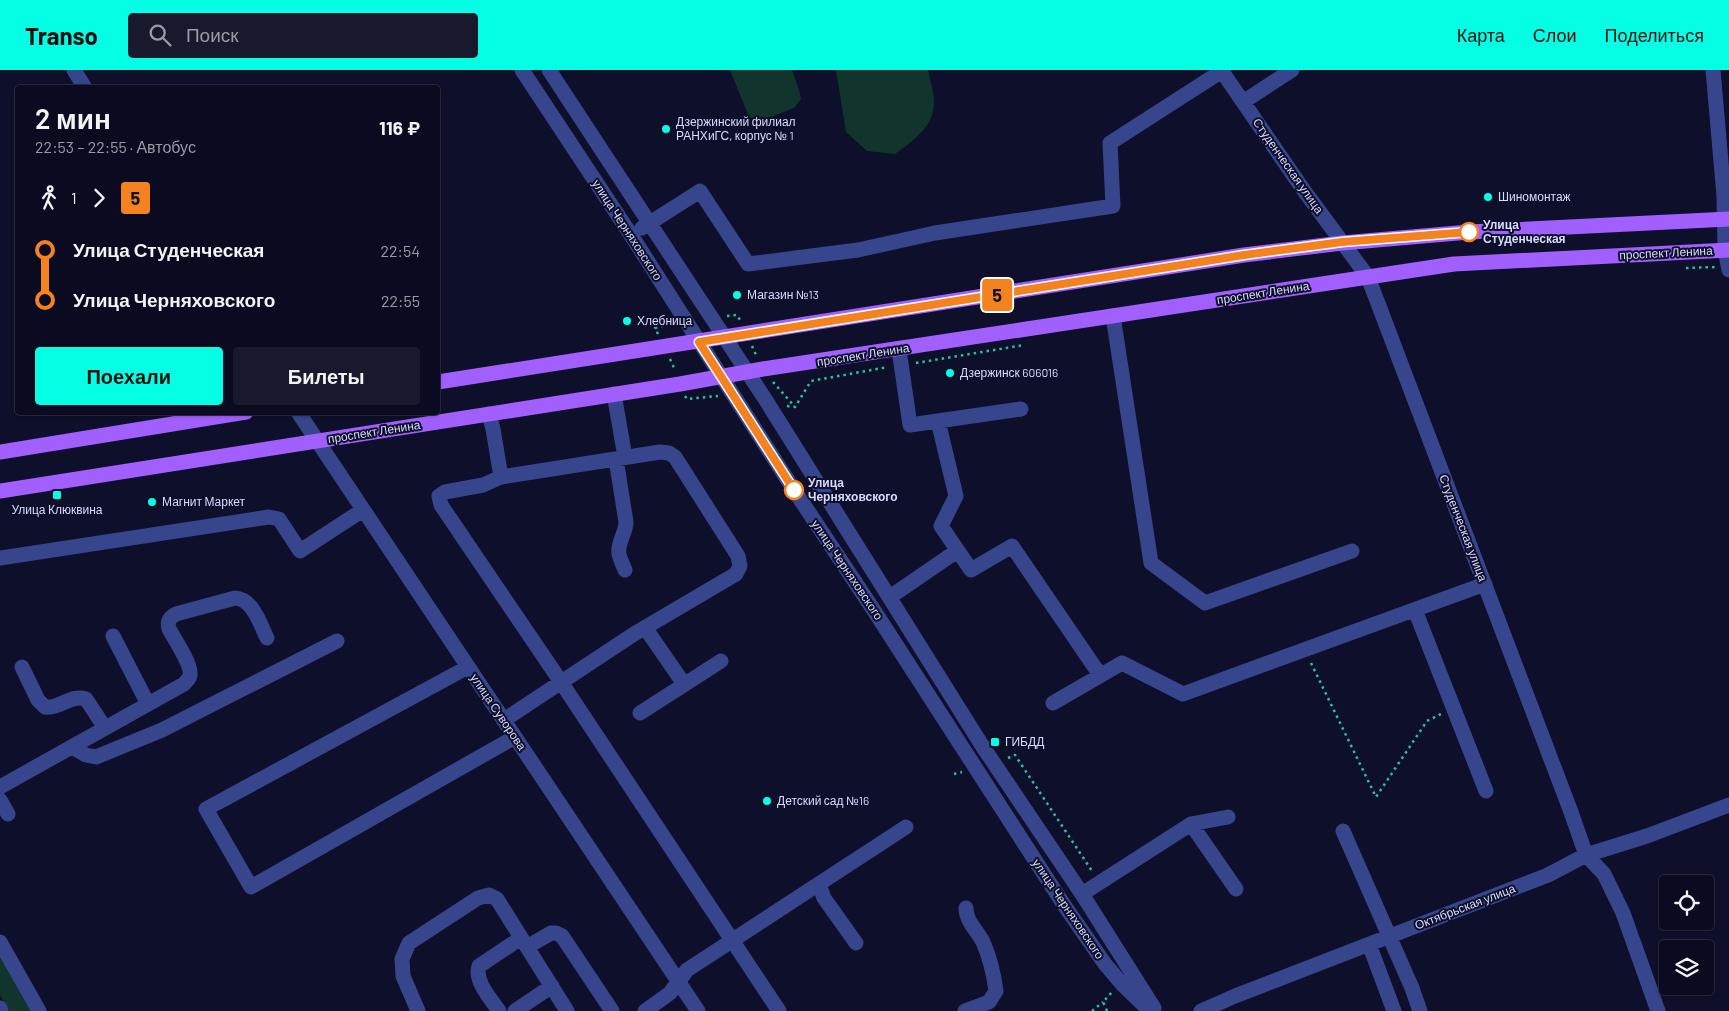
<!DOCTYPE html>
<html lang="ru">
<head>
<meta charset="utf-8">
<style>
	:root { --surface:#0a0b20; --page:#18192d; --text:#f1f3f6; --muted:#999ba5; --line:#2a2b3e; --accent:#04ffe4 }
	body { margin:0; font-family:Barlow,sans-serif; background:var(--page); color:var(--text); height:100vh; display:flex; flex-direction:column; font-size:19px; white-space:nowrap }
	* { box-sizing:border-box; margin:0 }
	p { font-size:16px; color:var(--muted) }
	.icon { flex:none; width:28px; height:28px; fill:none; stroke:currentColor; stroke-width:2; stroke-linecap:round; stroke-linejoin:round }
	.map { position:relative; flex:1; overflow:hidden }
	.sheet { position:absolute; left:15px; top:15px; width:425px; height:330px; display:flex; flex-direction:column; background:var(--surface); border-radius:5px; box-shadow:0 1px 4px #0004,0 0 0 1px var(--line) }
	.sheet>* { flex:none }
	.badge { padding:0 10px; border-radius:4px; font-size:18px; line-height:32px }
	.fabs { position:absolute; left:1659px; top:805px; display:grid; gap:10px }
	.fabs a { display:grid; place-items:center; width:55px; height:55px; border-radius:5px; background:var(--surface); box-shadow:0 1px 4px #0004,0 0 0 1px var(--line); font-size:25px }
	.map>.badge { position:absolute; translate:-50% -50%; box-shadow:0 0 0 2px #fff }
	.legs { display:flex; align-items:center; gap:8px; height:55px; padding:0 20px; font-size:16px }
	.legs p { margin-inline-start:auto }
	.overview { display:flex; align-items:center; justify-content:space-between; height:85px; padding:0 20px }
	h1 { font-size:28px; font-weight:600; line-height:38px }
	.button { display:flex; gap:10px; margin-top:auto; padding:10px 20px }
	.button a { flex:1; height:58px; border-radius:5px; background:var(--accent); color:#111; font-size:20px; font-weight:600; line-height:58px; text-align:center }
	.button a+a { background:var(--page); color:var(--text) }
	ul { padding:0 20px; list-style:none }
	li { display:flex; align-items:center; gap:18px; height:50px; font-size:19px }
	li i { display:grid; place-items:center; width:8px; height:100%; margin:0 6px; background:currentColor }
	li i::after { content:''; width:12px; height:12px; margin:-6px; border:4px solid; border-radius:50%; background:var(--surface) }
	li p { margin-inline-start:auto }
	li:first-child i { background:linear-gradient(#0000 50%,currentColor 0) }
	li:last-child i { background:linear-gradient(currentColor 50%,#0000 0) }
	header { display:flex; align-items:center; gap:30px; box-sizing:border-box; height:70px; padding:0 25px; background:var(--accent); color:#111 }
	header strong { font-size:24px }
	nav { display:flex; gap:28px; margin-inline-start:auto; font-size:18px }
	.search { width:350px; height:45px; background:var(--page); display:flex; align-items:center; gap:12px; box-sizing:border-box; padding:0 18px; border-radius:5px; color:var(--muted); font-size:19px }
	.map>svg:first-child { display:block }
	.green { fill:#11352c }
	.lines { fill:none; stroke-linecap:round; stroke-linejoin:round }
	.path { stroke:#27c49a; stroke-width:2.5; stroke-dasharray:2.5 4; stroke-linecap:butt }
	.minor { stroke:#36458c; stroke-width:15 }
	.major { stroke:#a25fff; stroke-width:15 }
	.line-1-casing { stroke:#fff; stroke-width:11 }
	.line-1 { stroke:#f58220; stroke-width:8 }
	.poi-dot { fill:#04ffe4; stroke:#0e0f2a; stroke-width:2 }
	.stop-1-dot { fill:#fff; stroke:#f58220; stroke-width:2.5 }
	.labels { text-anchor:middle; stroke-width:4; stroke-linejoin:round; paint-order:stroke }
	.poi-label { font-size:12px; fill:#d8dbff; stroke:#0e0f2a; text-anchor:start }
	.street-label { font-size:12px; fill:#d8dbff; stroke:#0e0f2a }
	.stop-label { font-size:12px; font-weight:bold; fill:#d8dbff; stroke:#0e0f2a; text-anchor:start }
</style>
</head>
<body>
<header>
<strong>Transo</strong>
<div class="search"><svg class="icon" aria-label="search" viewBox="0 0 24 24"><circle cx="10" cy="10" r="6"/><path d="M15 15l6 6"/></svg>Поиск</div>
<nav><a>Карта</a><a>Слои</a><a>Поделиться</a></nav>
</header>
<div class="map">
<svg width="1729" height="941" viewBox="0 0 1729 941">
	<rect width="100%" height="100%" fill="#0e0f2a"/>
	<path class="green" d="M730 0H792L799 20 801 29 794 38 760 51 749 47Z
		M836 0H928C930 10 934 22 934 32 934 57 913 71 895 84L867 81 846 62Z
		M0 887 30 941H9L0 925Z"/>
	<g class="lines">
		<path class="path" d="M1686 198 1716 197
			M727 246 737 245 740 250
			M658 264 655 258 672 253
			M752 276 757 287
			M670 289 675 300
			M916 293 1024 275
			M773 312 795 337
			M685 326 687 329 718 326
			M787 336 795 337 811 311 888 297
			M1311 593 1376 727 1427 651 1441 644
			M1008 688 1015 685 1092 801
			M954 704 962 702
			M1092 941 1103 932
			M1107 941 1103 932 1112 922"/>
		<path class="minor" d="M74 0 85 18
			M522 0 631 165 794 420 873 539 1064 835 1105 894 1122 914 1150 941
			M549 0 767 332 983 677 1082 824 1154 938
			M1221 0 1305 122 1368 207 1571 742 1586 785 1604 804 1623 843 1658 941
			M1713 0 1724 126 1725 180 1729 200
			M1243 32 1292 0
			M642 158 700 121 748 194 858 180 935 163 1113 136 1110 73 1222 1
			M1113 246 1151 493 1205 533 1352 481
			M899 280 910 355 1021 339
			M614 324 625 387
			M298 342 698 941
			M489 344 493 359 501 407
			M938 351 956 426 941 456 971 500 1012 476 1100 605
			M616 389 626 452C626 463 617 473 619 484 620 489 623 495 625 500
			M0 488 269 447 279 449 300 481 363 440
			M890 527 957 481
			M1415 540 1486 721
			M646 559 684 614
			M113 566 148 634
			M22 597 38 630 45 637C60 639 70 624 86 629L105 658
			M468 597 206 739 251 817 515 667
			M1053 633 1122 593 1183 624 1485 514
			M640 643 721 591
			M504 650 634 564 736 504 740 496 738 486 675 387 669 383 660 382 501 407 483 415 445 422 439 426 441 435 561 612 779 941
			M72 677 86 685 96 687 162 660 337 571
			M0 717 184 614C186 611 190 609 190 605 192 595 174 568 169 559 167 551 169 548 176 544L235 528C253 529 260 554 267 568
			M0 730 8 744
			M1191 754 1236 819
			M1343 761 1412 918 1420 941
			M819 814 824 828 856 873
			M1082 824 1191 754 1228 747
			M0 872 39 941
			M1369 874 1394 941
			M527 877 551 863H556L562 866 612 941
			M0 938 1 941
			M418 941 403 906 402 889 409 873 478 828 489 825 497 829 567 941
			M499 941C491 929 474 911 479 896L521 868
			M515 941 552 916
			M645 941 670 923 687 900 906 757
			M965 941 989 932 996 921C994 905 990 888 983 872 978 861 966 852 966 838
			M1201 941 1235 926 1548 805 1586 785 1647 766 1729 735"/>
		<path class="major" d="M438 312 1244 185 1342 173 1469 162 1729 149
			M0 382 246 342
			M0 421 680 314 763 299 1454 194 1729 180"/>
	</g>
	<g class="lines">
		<defs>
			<path id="line-1" d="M794 420 699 272 1244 185 1342 172 1469 162"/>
		</defs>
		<use href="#line-1" class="line-1-casing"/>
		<use href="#line-1" class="line-1"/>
	</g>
	<g class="poi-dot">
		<circle cx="666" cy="59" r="5"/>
		<circle cx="1488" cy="127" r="5"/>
		<circle cx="737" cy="225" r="5"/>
		<circle cx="627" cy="251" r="5"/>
		<circle cx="950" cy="303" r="5"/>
		<rect x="52" y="420" width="10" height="10" rx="2.5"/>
		<circle cx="152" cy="432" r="5"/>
		<rect x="990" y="667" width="10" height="10" rx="2.5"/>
		<circle cx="767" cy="731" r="5"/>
	</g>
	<g class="stop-1-dot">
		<circle cx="1469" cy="162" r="9"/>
		<circle cx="794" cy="420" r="9"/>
	</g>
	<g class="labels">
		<g class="poi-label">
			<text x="676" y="56">Дзержинский филиал<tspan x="676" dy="14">РАНХиГС, корпус № 1</tspan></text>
			<text x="1498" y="131">Шиномонтаж</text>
			<text x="747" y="229">Магазин №13</text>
			<text x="637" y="255">Хлебница</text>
			<text x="960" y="307">Дзержинск 606016</text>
			<text x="162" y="436">Магнит Маркет</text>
			<text x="57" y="444" text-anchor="middle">Улица Клюквина</text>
			<text x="1005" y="676">ГИБДД</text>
			<text x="777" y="735">Детский сад №16</text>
		</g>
		<g class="street-label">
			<text transform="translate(1288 96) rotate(55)" y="4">Студенческая улица</text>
			<text transform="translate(627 160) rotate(57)" y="4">улица Черняховского</text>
			<text transform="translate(1666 183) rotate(-3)" y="4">проспект Ленина</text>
			<text transform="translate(1263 223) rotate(-9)" y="4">проспект Ленина</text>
			<text transform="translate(863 285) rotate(-9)" y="4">проспект Ленина</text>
			<text transform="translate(374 362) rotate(-9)" y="4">проспект Ленина</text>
			<text transform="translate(1463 458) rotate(69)" y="4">Студенческая улица</text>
			<text transform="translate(847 500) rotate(56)" y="4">улица Черняховского</text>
			<text transform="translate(498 642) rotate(56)" y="4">улица Суворова</text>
			<text transform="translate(1465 837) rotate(-21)" y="4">Октябрьская улица</text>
			<text transform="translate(1068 839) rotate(56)" y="4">улица Черняховского</text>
		</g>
		<g class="stop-label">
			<text x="1483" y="159">Улица<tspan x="1483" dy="14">Студенческая</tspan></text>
			<text x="808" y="417">Улица<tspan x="808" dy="14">Черняховского</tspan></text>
		</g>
	</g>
</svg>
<div class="fabs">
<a><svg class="icon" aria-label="locate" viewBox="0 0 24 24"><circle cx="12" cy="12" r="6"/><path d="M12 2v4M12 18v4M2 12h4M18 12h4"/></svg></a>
<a><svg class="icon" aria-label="layers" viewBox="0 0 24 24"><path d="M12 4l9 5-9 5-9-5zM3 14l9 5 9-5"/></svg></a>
</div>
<b class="badge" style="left:997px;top:225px;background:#f58220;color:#111">5</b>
<section class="sheet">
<div class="overview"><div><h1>2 мин</h1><p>22:53 – 22:55 · Автобус</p></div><b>116 ₽</b></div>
<div class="legs"><svg class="icon" aria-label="walk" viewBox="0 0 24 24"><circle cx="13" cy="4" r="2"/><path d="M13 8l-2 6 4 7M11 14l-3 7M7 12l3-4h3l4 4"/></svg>1<svg class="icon" aria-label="forward" viewBox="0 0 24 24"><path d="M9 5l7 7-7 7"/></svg><b class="badge" style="background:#f58220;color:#111">5</b></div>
<ul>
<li><i style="color:#f58220"></i><b>Улица Студенческая</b><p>22:54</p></li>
<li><i style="color:#f58220"></i><b>Улица Черняховского</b><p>22:55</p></li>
</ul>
<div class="button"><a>Поехали</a><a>Билеты</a></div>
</section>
</div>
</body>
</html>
